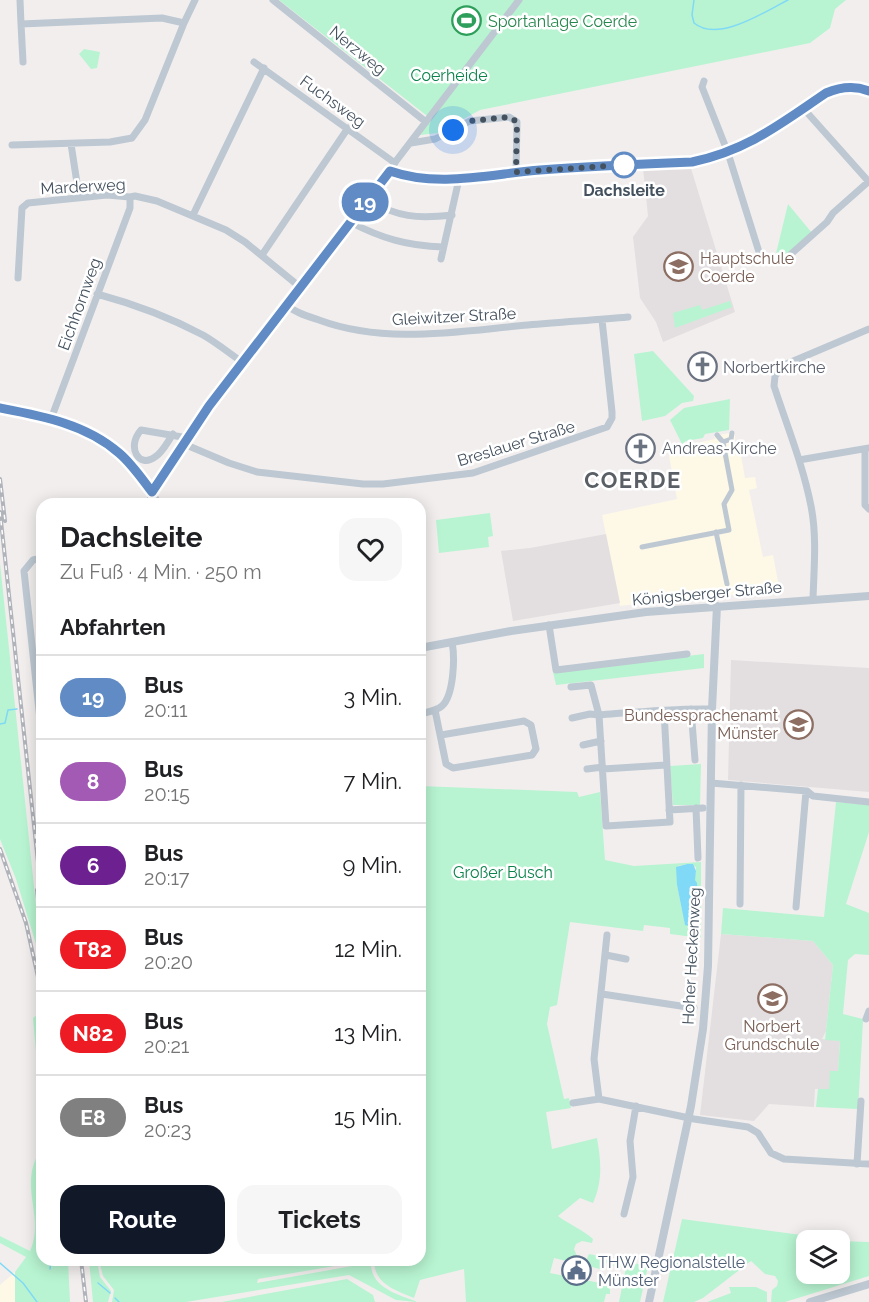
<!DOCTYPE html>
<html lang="de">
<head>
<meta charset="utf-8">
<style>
	:root { --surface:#fff; --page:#f6f6f6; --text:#202124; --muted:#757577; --line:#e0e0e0; --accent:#111827 }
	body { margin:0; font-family:Raleway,sans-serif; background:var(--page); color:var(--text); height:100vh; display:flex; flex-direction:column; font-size:22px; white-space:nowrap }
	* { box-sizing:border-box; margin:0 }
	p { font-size:20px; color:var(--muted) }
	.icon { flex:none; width:33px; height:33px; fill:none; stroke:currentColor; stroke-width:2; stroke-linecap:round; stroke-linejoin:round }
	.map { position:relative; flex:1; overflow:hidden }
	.panel { position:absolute; left:36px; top:498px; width:390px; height:768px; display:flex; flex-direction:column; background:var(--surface); border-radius:18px; box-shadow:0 3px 15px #0003 }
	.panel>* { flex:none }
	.badge { padding:0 12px; border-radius:20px; font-size:21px; line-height:39px }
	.controls { position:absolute; left:796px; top:1230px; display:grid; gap:12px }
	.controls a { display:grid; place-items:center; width:54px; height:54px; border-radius:12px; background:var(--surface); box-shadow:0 3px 15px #0003; font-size:30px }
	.you { position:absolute; width:30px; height:30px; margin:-15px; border:4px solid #fff; border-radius:50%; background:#1a73e8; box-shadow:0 0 0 9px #1a73e833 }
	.map>.badge { position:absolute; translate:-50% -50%; box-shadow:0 0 0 3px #fff }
	h2 { padding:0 24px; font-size:22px; line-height:54px }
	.round { display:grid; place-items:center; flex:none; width:63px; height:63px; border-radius:18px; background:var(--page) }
	.overview { display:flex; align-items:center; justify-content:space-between; height:102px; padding:0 24px }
	h1 { font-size:28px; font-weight:700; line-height:45px }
	.button { display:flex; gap:12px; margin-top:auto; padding:12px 24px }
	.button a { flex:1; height:69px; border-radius:18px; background:var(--accent); color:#fff; font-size:24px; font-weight:700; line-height:69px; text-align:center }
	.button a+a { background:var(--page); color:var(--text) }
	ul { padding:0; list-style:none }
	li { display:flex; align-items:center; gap:18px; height:84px; padding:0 24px; border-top:2px solid var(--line) }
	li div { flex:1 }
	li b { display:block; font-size:22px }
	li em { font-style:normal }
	li .badge { min-width:66px; font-weight:700; text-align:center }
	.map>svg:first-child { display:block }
	.commercial { fill:#fef8e6 }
	.education { fill:#e3dfe0 }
	.green { fill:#b8f4d1; fill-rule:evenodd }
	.water { fill:#80d9f6 }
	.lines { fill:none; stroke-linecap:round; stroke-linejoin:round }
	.stream { stroke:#80d9f6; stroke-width:1.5 }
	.pedestrian { stroke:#bdc8d2; stroke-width:5 }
	.minor { stroke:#bdc8d2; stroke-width:7 }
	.tertiary { stroke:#bdc8d2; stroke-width:8 }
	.rail-casing { stroke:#b0b3ba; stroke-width:4 }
	.rail { stroke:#fff; stroke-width:1.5; stroke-dasharray:4.5; stroke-linecap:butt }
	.line-casing { stroke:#fff; stroke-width:14 }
	.line { stroke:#608bc4; stroke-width:9 }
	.walk { stroke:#44515e; stroke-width:6; stroke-dasharray:0 10.8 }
	.stop-dot { fill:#fff; stroke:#608bc4; stroke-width:3 }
	.labels { text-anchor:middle; stroke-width:5; stroke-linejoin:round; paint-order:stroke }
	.leisure-label { font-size:16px; fill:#27864d; stroke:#fff; text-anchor:start }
	.street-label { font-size:16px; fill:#44515e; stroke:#fff }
	.park-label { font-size:16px; fill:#0c834c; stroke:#fff }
	.stop-label { font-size:16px; font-weight:bold; fill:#44515e; stroke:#fff }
	.education-label { font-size:16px; fill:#785e54; stroke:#fff; text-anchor:start }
	.worship-label { font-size:16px; fill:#5b616d; stroke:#fff; text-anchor:start }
	.service-label { font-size:16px; fill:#4e5e75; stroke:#fff; text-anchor:start }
	.district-label { font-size:22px; font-weight:bold; letter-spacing:1.5px; fill:#5a5e65; stroke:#fff }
</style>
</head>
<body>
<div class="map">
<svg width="869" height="1302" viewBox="0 0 869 1302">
	<rect width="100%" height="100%" fill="#f2eeee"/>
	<path class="commercial" d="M735 432V444H739L745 478 755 477 757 488 749 490 763 557 773 555 780 592 701 597 620 606 602 515 677 499 669 456 684 452 688 450 687 445 715 439 714 436Z
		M15 1272V1302H0V1285Z"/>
	<path class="education" d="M690 165 735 312 663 342 656 322 640 298 633 237 648 216 643 168Z
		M606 534 620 603 513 621 501 551 530 548Z
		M731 660 869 668V792L728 780Z
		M721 934 813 941 833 965 826 1031 822 1039 840 1041 838 1072 829 1089H815L814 1107 769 1104 754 1121 700 1115Z"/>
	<path class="green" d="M279 0H846L835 9 830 28 810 43 480 110 438 133 420 135 431 119Z
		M84 49 100 52 97 68 91 69 79 54Z
		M788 204 812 233 773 266Z
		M730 301 732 307 675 328 673 313 700 305 702 310Z
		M653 351 694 396 693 401 682 403 665 416 642 421 634 354Z
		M730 399 729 430 705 434 703 438 686 441 682 444 670 420 684 408Z
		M490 513 493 536 488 537 489 547 439 553 436 520Z
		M0 563 40 943 36 944 16 879 0 839Z
		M747 584 761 585 762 587 777 584 779 592 749 594Z
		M704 654V668L556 685 553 672Z
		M701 764 700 805H673L670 766Z
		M420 786 577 792 579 797 600 792 605 860 634 866 701 862V938L670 934V928L644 925 643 931 570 922 557 1005 550 1007 547 1024 564 1099 569 1098 571 1108 546 1112 552 1149 597 1138C601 1161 603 1181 593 1203L580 1198 558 1216C570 1225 582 1229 593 1239L592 1243 582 1241 576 1244 574 1249 577 1256 575 1263 554 1258 550 1273 610 1285V1294H606L604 1302H466L464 1269 420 1280 414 1298C395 1290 374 1284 374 1260H420ZM687 864 696 867V874L694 875 699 899 697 906 698 923 685 924 677 885 678 866Z
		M836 802 869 805V832L846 904 869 913V955L855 954 848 960 843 1014 863 1019V1021L858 1109 816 1107 818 1089H829L830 1071H838L840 1041 825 1040 833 965 813 941 721 934 723 908 824 917Z
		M37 1015H39L42 1030V1120L33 1018Z
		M42 1148V1260H68L70 1302H15V1272L26 1257 0 1243V1236L30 1251C46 1215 16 1185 42 1148Z
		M682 1219 839 1240H807V1274H840V1241L869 1242V1276L785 1302H771L772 1290 777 1286 778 1281 775 1276 765 1274 751 1261 703 1298 694 1302H663Z
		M589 1254 608 1258 604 1270 584 1265Z
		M613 1259 648 1266 640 1302H619L626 1268 612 1265Z
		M89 1260H97L100 1277 111 1291 108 1302H93Z
		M99 1260H370L258 1279 257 1283 369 1263 371 1265C372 1288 399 1295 418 1302L396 1300 349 1275 186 1302H112L114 1290 103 1276Z
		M347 1279 373 1295 375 1302H222Z
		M729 1287H756L767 1292V1302H707L731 1293Z"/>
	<path class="water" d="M687 864H693L696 871 695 880 697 883C698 893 700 920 696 928L685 925 677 885 676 867Z"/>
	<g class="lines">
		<path class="stream" d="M694 0 692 15 694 23C718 43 764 12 788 0
			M0 724 5 723 8 710 17 709
			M0 1263 23 1283 37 1302
			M50 1269 51 1260
			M98 1283 110 1293
			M115 1298 119 1302"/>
		<path class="pedestrian" d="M717 435 723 442
			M716 532 727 584
			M642 547 729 530 724 504 732 490 723 442 731 439 732 433"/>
		<path class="minor" d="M20 0 21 24
			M273 0 426 122
			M23 62 21 24 162 18 184 23 195 0
			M254 62 395 163
			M704 81 702 87 728 153 759 252
			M803 108 869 182
			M411 143 435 139 470 121 509 117 517 122 516 172
			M71 144 79 196
			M12 145 110 142 132 138 145 120 184 23
			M390 171C436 188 484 174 531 170 585 166 638 164 692 162L712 158 743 147 826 93C840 87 854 85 869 91
			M366 200C399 217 416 219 452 215
			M193 215 264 68
			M350 222C381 238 407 246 443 247
			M791 254 827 222 833 213 868 182
			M262 255 348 128
			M441 259 459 179
			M18 278 22 208 28 203 107 195 130 197 135 196 157 201 226 230 245 242 300 287
			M97 294C134 304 169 317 203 335 217 343 229 353 242 362
			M286 305C296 313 307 316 319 320 386 345 459 331 528 325 561 322 595 320 628 317
			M51 419 130 208V197
			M173 434C168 441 163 452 155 457 139 469 126 447 141 430L188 438
			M184 444 229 463 257 472 363 484H383L473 473 607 427 612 418V412L602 320
			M865 449V505L869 509
			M799 460 869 448
			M149 504 152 492 209 406 519 0
			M42 558 33 560 24 571 42 738
			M813 599C814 568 817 536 811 506 803 465 787 426 774 386L775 376 784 365 869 329
			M549 625 556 670 687 654
			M571 687 591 685 599 715 590 714 572 718
			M691 709 695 760
			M435 710 446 764 453 768 532 755 536 749 531 725 524 721 441 735
			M664 711 670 822 606 826 599 715C636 712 674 708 712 709
			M420 714C428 712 436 711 442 706 454 695 455 657 452 642
			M583 745 601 741
			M587 769 603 767
			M603 769 666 765
			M711 783 807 791 813 796 869 802
			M696 808 698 858
			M669 810 703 808
			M740 904 741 785
			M796 907 806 791
			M607 935 594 1059 599 1099 694 1119 748 1127 758 1133 771 1153 784 1159 869 1164
			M606 955 626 959
			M602 994 694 1008
			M866 1019 869 1011
			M573 1103 599 1099
			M857 1164 861 1101
			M624 1214 633 1177 630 1141 636 1106"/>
		<path class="tertiary" d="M0 408C55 418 101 428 137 474 145 484 153 493 158 504
			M420 648 511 631 646 612 869 596
			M649 1302 691 1106 703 1029 708 966 712 709 717 606
			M810 1302 869 1284"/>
		<defs>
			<path id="rail" d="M0 479 5 521
				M0 512 42 899
				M0 849 26 923 42 995
				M37 890 42 937
				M81 1260 86 1302"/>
		</defs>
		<use href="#rail" class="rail-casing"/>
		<use href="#rail" class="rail"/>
	</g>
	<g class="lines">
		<defs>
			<path id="line" d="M0 408C42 416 86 424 119 453 132 464 142 479 152 492L209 406 390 171C438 188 491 174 540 170 591 166 641 164 692 162 748 150 780 124 826 93 840 87 854 85 869 91"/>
		</defs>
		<use href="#line" class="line-casing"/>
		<use href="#line" class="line"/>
		<path class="walk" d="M453 130 470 121 509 117 517 122 516 172 624 165"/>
	</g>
	<defs>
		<symbol id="stadium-ring" viewBox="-11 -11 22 22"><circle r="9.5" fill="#fff" stroke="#2e9e5b" stroke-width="1.5"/><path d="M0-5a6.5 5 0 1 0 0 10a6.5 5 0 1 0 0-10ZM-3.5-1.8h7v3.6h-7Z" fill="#2e9e5b"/></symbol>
		<symbol id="school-ring" viewBox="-11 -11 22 22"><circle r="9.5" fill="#fff" stroke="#8d6e63" stroke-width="1.5"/><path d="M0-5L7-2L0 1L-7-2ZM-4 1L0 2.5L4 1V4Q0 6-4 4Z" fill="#8d6e63"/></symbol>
		<symbol id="church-ring" viewBox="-11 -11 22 22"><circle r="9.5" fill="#fff" stroke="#6b7280" stroke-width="1.5"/><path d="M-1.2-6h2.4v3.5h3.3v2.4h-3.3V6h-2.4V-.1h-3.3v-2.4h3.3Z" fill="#6b7280"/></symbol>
		<symbol id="university-ring" viewBox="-11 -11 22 22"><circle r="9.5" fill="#fff" stroke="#8d6e63" stroke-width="1.5"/><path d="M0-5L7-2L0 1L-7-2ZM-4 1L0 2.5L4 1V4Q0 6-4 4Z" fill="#8d6e63"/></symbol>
		<symbol id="civic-ring" viewBox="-11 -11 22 22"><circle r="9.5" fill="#fff" stroke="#5c6f8a" stroke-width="1.5"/><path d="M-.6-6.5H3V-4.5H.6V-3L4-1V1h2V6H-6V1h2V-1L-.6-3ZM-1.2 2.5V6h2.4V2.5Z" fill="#5c6f8a"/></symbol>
	</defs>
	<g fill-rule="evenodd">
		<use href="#stadium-ring" x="450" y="4" width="33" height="33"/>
		<use href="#school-ring" x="662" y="250" width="33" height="33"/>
		<use href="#church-ring" x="686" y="350" width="33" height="33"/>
		<use href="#church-ring" x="624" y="432" width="33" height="33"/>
		<use href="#university-ring" x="782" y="708" width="33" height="33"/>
		<use href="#school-ring" x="756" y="982" width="33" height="33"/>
		<use href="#civic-ring" x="560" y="1254" width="33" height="33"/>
	</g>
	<circle class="stop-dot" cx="624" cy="165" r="12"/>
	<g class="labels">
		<g class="leisure-label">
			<text x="488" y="27">Sportanlage Coerde</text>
		</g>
		<g class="street-label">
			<text transform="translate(358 50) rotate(39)" y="6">Nerzweg</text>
			<text transform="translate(333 101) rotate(36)" y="6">Fuchsweg</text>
			<text transform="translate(83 186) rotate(-3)" y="6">Marderweg</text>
			<text transform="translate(79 304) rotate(-70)" y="6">Eichhornweg</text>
			<text transform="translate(454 316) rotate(-3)" y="6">Gleiwitzer Straße</text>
			<text transform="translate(516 443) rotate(-17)" y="6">Breslauer Straße</text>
			<text transform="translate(707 593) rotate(-5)" y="6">Königsberger Straße</text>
			<text transform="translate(691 956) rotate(-87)" y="6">Hoher Heckenweg</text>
		</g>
		<g class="park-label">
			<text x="449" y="81">Coerheide</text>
			<text x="503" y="878">Großer Busch</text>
		</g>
		<g class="stop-label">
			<text x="624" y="196">Dachsleite</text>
		</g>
		<g class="education-label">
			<text x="700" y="264">Hauptschule<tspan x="700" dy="18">Coerde</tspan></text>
			<text x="778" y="721" text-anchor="end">Bundessprachenamt<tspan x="778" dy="18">Münster</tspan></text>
			<text x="772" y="1032" text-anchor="middle">Norbert<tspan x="772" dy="18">Grundschule</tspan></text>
		</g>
		<g class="worship-label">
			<text x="723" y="373">Norbertkirche</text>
			<text x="662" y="454">Andreas-Kirche</text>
		</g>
		<g class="service-label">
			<text x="598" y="1268">THW Regionalstelle<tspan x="598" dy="18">Münster</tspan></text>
		</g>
		<g class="district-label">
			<text x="633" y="488">COERDE</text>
		</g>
	</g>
</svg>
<div class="controls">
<a><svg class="icon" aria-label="layers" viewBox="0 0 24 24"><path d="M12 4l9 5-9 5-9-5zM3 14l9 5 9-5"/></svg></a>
</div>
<div class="you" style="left:453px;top:130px"></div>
<b class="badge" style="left:365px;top:202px;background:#608bc4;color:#fff">19</b>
<section class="panel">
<div class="overview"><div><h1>Dachsleite</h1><p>Zu Fuß · 4 Min. · 250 m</p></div><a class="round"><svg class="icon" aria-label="heart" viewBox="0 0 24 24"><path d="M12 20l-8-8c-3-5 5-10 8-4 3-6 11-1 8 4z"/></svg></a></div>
<h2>Abfahrten</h2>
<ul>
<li><span class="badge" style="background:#608bc4;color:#fff">19</span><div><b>Bus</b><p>20:11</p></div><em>3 Min.</em></li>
<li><span class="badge" style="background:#a25ab4;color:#fff">8</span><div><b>Bus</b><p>20:15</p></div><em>7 Min.</em></li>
<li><span class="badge" style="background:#6d2190;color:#fff">6</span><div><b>Bus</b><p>20:17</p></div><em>9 Min.</em></li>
<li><span class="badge" style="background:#ed1c24;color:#fff">T82</span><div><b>Bus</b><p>20:20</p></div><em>12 Min.</em></li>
<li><span class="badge" style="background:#ed1c24;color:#fff">N82</span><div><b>Bus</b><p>20:21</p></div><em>13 Min.</em></li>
<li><span class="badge" style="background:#808080;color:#fff">E8</span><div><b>Bus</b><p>20:23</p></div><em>15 Min.</em></li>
</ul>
<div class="button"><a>Route</a><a>Tickets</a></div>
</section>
</div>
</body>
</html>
